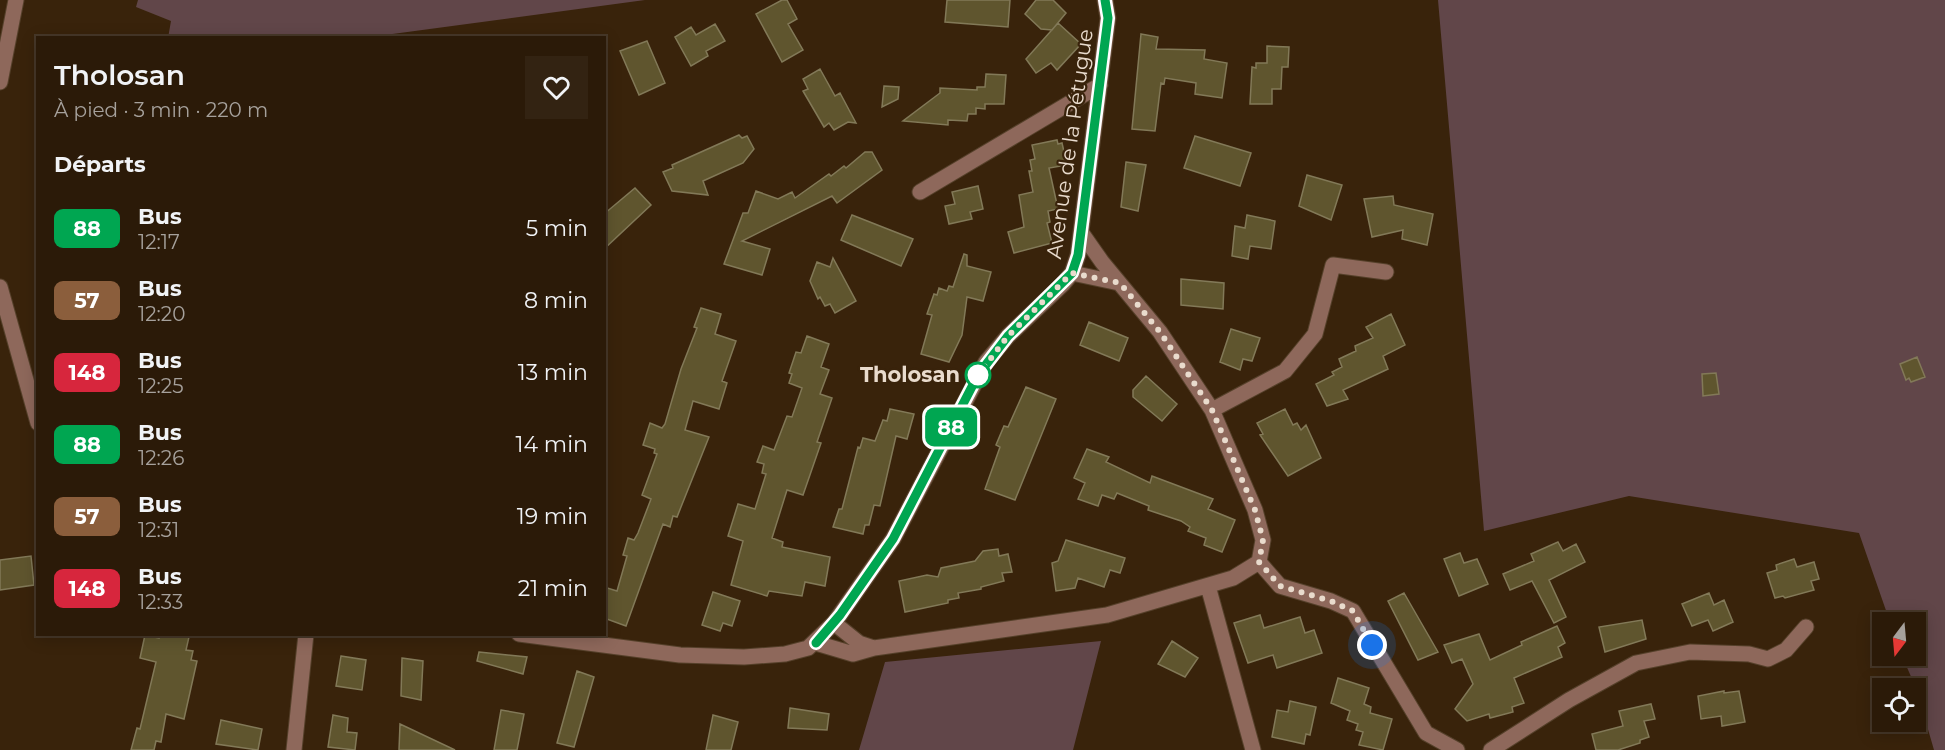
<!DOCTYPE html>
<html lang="fr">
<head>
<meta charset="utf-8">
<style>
	:root { --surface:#2b1a08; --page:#332312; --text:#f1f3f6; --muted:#a6a19c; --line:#473829 }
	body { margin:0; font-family:Montserrat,sans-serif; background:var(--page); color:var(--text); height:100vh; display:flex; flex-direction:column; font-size:22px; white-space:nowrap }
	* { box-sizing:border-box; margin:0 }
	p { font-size:20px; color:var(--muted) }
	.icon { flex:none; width:33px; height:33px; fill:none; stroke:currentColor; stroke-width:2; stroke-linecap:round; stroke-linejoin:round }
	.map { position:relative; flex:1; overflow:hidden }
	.drawer { position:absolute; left:36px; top:36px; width:570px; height:600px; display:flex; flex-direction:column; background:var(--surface); border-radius:0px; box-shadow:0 3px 15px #0003,0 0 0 2px var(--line) }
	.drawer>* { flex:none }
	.badge { padding:0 12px; border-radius:9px; font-size:21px; line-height:39px }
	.needle { width:39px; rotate:196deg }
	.controls { position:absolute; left:1872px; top:612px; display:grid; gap:12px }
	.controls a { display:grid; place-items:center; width:54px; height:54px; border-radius:0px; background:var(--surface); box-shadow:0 3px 15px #0003,0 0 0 2px var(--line); font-size:30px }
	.you { position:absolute; width:30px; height:30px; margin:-15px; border:4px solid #fff; border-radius:50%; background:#1a73e8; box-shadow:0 0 0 9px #1a73e833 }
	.map>.badge { position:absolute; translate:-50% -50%; box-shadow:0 0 0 3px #fff }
	h2 { padding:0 18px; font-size:22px; line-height:54px }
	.round { display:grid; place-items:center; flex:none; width:63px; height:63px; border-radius:0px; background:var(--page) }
	.summary { display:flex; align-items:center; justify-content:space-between; height:102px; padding:0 18px }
	h1 { font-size:28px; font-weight:600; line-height:45px }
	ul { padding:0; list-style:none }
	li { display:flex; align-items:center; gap:18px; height:72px; padding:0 18px }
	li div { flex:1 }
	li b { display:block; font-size:22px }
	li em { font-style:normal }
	li .badge { min-width:66px; font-weight:700; text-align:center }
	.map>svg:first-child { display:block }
	.green { fill:#614649 }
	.building { fill:#5f552e; stroke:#827958; stroke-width:1.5 }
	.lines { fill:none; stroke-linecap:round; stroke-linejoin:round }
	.minor-casing { stroke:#55402a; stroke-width:17 }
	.minor { stroke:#8e685b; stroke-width:15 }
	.line-casing { stroke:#fff; stroke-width:14 }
	.line { stroke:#00a651; stroke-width:9 }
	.walk { stroke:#e9dbcd; stroke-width:6; stroke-dasharray:0 10.8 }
	.stop-dot { fill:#fff; stroke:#00a651; stroke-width:3 }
	.labels { text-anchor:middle; stroke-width:4.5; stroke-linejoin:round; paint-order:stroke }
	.street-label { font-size:21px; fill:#e9dbcd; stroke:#39230b }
	.stop-label { font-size:21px; font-weight:bold; fill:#e9dbcd; stroke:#39230b; text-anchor:end }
</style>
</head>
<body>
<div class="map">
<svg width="1945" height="750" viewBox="0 0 1945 750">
	<rect width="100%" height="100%" fill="#39230b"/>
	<path class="green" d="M138 0H645L370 37 168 38 171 21 136 7Z
		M1438 0H1945V750H1934L1916 688 1902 656H1916V622H1890L1859 533 1629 496 1484 531Z
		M1101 641 1073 750H859L885 662Z"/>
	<path class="building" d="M782 0H787L797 19 788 24 803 50 782 62 756 14Z
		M947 0H1010L1008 27 945 22Z
		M1036 0H1053L1066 13 1052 30 1041 29 1025 14Z
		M1058 23 1081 44 1057 70 1051 63 1036 73 1026 59Z
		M715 24 725 41 706 51 708 56 691 66 675 37 691 27 696 35Z
		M1141 34 1158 37 1156 49 1205 50 1204 59 1227 63 1222 98 1195 94 1196 83 1165 78 1164 84 1161 83 1155 131 1132 129Z
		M647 41 665 83 639 95 620 51Z
		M1267 46 1289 47 1288 67H1282L1281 89H1272V104H1250L1252 67 1256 68V63H1267Z
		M820 69 835 96 840 93 856 123 848 122 834 130 829 123 824 127 803 91 808 89 803 79Z
		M986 74 1006 75 1004 104H985V109L976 108V114H968L967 121 948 120V125L903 121 940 93V88L977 90V87H985Z
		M884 86 899 87 898 99 882 107Z
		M739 135 742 138 747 136 754 149 743 163 703 181 708 195 672 191 663 172 673 168 672 165Z
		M1195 136 1251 153 1240 186 1184 168Z
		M1057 140 1058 144 1062 143 1067 165 1049 168 1058 209 1048 211 1050 222 1047 223 1052 243 1014 253 1008 232 1024 227 1019 195 1033 192 1029 171H1032L1030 160 1035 159 1032 145Z
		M865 152H872L882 170 837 203 832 196 742 241 770 249 762 275 724 264 743 213H748L756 191 778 199 792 192 795 198 829 174 831 176 844 166 846 168Z
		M1126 162 1146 165 1138 211 1121 207Z
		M1307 175 1342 185 1331 220 1299 206Z
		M978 186 983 209 970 212 972 219 949 224 945 206 955 204 952 192Z
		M635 188 651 205 604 249V214Z
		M1393 196 1394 205 1433 214 1427 245 1402 239 1403 230 1372 237 1364 199Z
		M852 215 913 239 901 266 841 240Z
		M1247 215 1275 221 1271 249 1250 246 1248 259 1232 256 1235 226 1245 228Z
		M964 254 967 255V266L991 272 983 301 967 297 962 335 949 362 921 354 932 315 927 314 934 294 937 295 939 288 947 291 949 286 953 287Z
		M833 258 856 301 835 313 830 304 825 306 820 297 818 299 810 281 817 262 830 267Z
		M1181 279 1224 283 1223 309 1181 305Z
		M701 308 721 314 715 334 736 341 722 381 727 383 719 409 693 401 685 430 709 437 677 517 673 516 670 527 663 524 626 626 604 618V587L617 591 627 556 623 555 628 538 634 540 638 533 651 499 642 495 657 454 654 453 655 449 643 445 650 423 662 428 665 424 681 369 697 328 694 327Z
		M1391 314 1405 345 1383 356 1388 369 1343 390 1348 399 1327 406 1316 384 1334 375 1332 372 1342 367 1339 359 1356 351 1355 346 1373 338 1366 327Z
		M1089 322 1128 338 1119 361 1080 345Z
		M1231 329 1260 338 1252 361 1243 359 1240 370 1220 362Z
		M807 336 829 344 821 367 829 370 820 394 832 398 817 442 821 443 803 495 787 490 772 538 783 542 782 547 830 557 825 586 805 582 802 596 769 591 767 596 731 585 743 541 728 536 738 504 755 509 766 474 762 473 764 464 757 462 763 446 774 450 787 416 792 417 802 388 789 383 792 374 789 373 796 352 801 353Z
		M1917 357 1925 377 1911 382 1909 378 1906 380 1900 364Z
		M1716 373 1719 394 1703 396 1702 374Z
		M1146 376 1177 404 1162 421 1133 397V390Z
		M1026 387 1056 399 1015 500 985 489 1000 447 996 445 1004 426 1008 427Z
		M890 409 914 414 907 439 896 436 880 506 874 505 869 525H865L863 534 833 527 839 509H842L858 447 860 448 863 438 875 441 883 420 887 421Z
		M1285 409 1293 425 1297 423 1301 430 1306 425 1321 458 1288 476 1260 435 1263 434 1257 423Z
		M1087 449 1109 457 1106 462 1150 483 1152 476 1213 499 1208 509 1235 520 1222 552 1204 545 1206 538 1188 531 1190 527 1181 521 1148 510 1149 506 1117 493 1114 499 1102 495 1098 506 1078 499 1085 483 1074 478Z
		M1066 540 1125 558 1120 573 1110 570 1104 587 1078 578 1075 588 1056 591 1052 563 1058 561Z
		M1558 542 1563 551 1576 544 1585 562 1549 580 1566 617 1554 623 1532 581 1510 590 1503 574 1534 561 1531 554Z
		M998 549 999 556 1008 554 1012 572 1002 573 1004 581 981 587V589L958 593 959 598 948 600V603L905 612 899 581 927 575 938 577 941 568 975 561 983 551Z
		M1460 553 1464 563 1477 559 1488 584 1459 596 1444 559Z
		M31 556 34 585 0 590V560Z
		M1794 559 1797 567 1814 562 1819 579 1811 581 1814 590 1785 598 1783 596 1775 598 1767 573 1777 570 1776 565Z
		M713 592 740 601 732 626 723 623 720 631 702 625Z
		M1404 593 1438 652 1418 660 1388 601Z
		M1709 593 1714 605 1724 600 1733 622 1713 631 1708 620 1692 626 1682 604Z
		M1260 615 1264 628 1300 617 1305 633 1314 630 1322 653 1277 668 1273 655 1248 663 1234 623Z
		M1642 620 1646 639 1605 652 1599 627Z
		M1557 626 1565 643 1558 647 1562 657 1514 678 1524 703 1512 707 1513 712 1490 718 1489 714 1467 721 1455 709 1473 684 1462 659 1452 663 1444 645 1479 634 1490 660 1522 645 1521 642Z
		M159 634 189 637 186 650 193 651 191 660 197 661 184 719 166 714 161 742 156 741 154 750H131L137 728 140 729 156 662 140 658 145 635 159 638Z
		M1172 641 1198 658 1185 677 1158 664Z
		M479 652 527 657 523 674 477 661Z
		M341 656 366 660 362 690 336 686Z
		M402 658 423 661 421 700 401 696Z
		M577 671 594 677 574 747 557 743Z
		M1338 678 1369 688 1364 704 1371 707 1370 713 1392 719 1383 750 1359 745 1363 732 1356 730 1358 724 1347 720 1350 711 1331 703Z
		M1724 691V693L1739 691 1745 722 1722 726 1721 716 1701 719 1698 696Z
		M1290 701 1316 707 1310 735 1306 734 1304 744 1272 737 1277 710 1288 712Z
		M1651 704 1655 719 1644 721 1649 737 1640 740V743L1618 750H1596L1592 734 1623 726 1619 711Z
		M790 708 829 714 827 730 788 728Z
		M501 710 524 714 517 750H494Z
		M333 715 348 718 347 732 357 733 355 750 328 747Z
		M713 715 738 722 731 750H706Z
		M221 720 262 729 258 750 216 744Z
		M400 724 455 750H399Z"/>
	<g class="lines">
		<defs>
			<path id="minor" d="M0 82 16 0
				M920 192 1100 85
				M1081 232 1102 262 1160 332 1212 410 1255 510 1263 540 1259 562 1280 586 1331 601 1353 611 1426 733 1457 750
				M1072 273 1119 283
				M0 287 38 423
				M1212 410 1285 371 1315 334 1333 265 1386 272
				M1208 586 1253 750
				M519 634 680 655 744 657 785 654 808 648 834 623 893 539 986 362 1008 336 1063 284 1072 273 1078 255 1108 18 1105 0
				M816 643 853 654 874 648 859 643 834 623
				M874 648 1107 615 1233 578 1259 562
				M294 750 306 634
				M1491 750 1569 700 1636 663 1690 652 1749 654 1768 659 1786 650 1806 627"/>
		</defs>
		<use href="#minor" class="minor-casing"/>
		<use href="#minor" class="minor"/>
	</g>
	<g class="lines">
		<defs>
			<path id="line" d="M816 643 840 615 893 539 978 375 1008 336 1072 273 1078 255 1108 18 1105 0"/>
		</defs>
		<use href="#line" class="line-casing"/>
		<use href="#line" class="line"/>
		<path class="walk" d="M978 375 1008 336 1072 273 1120 283 1160 332 1212 410 1255 510 1263 540 1259 562 1280 586 1331 601 1353 611 1372 645"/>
	</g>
	<circle class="stop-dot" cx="978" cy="375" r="12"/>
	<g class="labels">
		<g class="street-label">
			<text transform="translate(1070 144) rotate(-82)" y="7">Avenue de la Pétugue</text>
		</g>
		<g class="stop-label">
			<text x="960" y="382">Tholosan</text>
		</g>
	</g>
</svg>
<div class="controls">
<a><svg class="needle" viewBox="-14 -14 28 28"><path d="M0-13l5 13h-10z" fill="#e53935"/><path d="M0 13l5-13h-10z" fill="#a6a19c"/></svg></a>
<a><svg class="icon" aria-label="locate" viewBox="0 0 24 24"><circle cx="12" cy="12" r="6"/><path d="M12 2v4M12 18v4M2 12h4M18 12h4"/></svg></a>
</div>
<div class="you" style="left:1372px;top:645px"></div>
<b class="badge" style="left:951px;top:427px;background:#00a651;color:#fff">88</b>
<section class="drawer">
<div class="summary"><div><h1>Tholosan</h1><p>À pied · 3 min · 220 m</p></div><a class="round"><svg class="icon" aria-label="heart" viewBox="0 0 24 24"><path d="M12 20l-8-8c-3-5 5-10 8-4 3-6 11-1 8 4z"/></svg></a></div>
<h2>Départs</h2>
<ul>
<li><span class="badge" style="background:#00a651;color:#fff">88</span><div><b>Bus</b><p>12:17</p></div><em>5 min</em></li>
<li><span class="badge" style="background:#8b5e3c;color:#fff">57</span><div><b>Bus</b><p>12:20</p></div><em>8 min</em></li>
<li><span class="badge" style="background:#d7263d;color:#fff">148</span><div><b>Bus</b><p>12:25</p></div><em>13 min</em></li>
<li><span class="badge" style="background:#00a651;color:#fff">88</span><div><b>Bus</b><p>12:26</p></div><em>14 min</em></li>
<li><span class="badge" style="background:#8b5e3c;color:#fff">57</span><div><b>Bus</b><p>12:31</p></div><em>19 min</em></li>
<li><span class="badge" style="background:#d7263d;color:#fff">148</span><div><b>Bus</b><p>12:33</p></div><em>21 min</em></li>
</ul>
</section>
</div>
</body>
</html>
